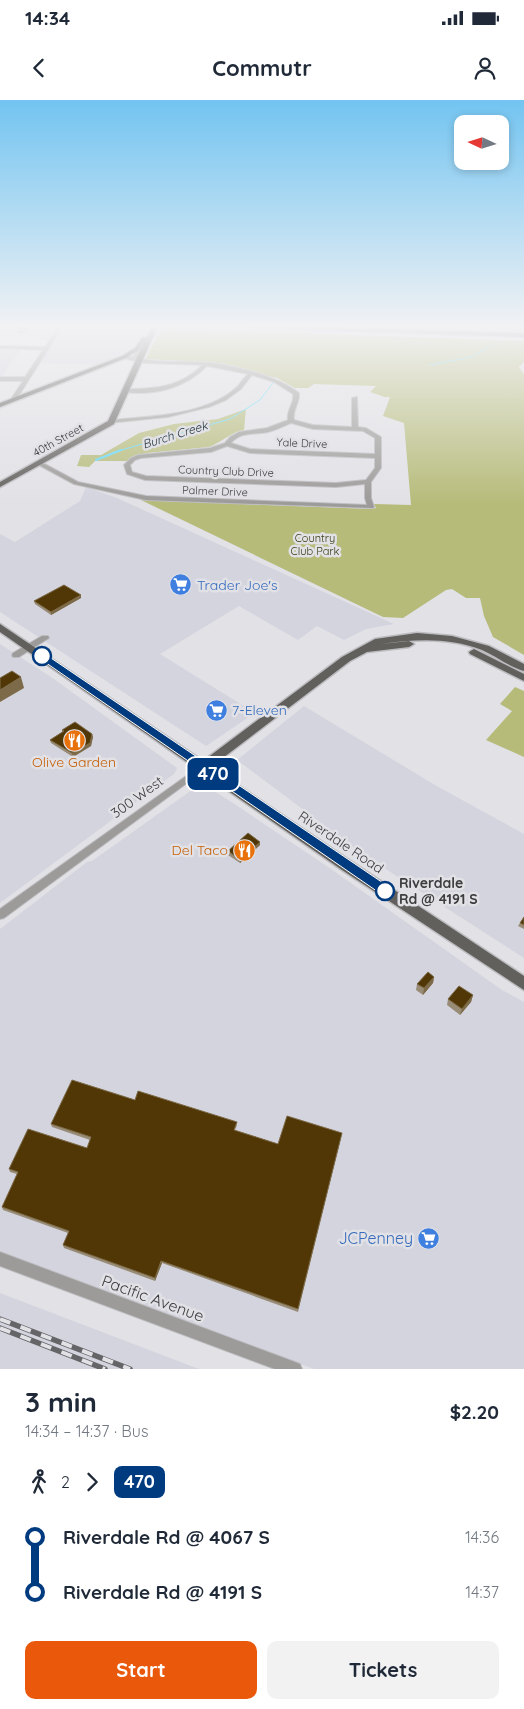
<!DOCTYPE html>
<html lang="en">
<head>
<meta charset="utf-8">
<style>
	:root { --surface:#fff; --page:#f2f2f3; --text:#1f2937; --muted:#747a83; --accent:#ea580c }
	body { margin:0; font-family:Quicksand,sans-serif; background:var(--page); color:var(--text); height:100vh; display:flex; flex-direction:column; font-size:19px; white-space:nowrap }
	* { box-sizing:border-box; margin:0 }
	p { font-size:16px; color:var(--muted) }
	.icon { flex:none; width:28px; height:28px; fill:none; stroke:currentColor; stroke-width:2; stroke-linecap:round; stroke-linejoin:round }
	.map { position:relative; height:1269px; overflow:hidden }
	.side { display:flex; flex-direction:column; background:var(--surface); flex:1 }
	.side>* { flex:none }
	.badge { padding:0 10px; border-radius:8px; font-size:18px; line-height:32px }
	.needle { width:32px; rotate:274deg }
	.controls { position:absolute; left:454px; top:15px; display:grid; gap:10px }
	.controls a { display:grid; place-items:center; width:55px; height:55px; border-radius:10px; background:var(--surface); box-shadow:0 2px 8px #0003; font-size:25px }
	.map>.badge { position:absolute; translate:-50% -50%; box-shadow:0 0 0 2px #fff }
	.legs { display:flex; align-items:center; gap:8px; height:55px; padding:0 25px; font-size:16px }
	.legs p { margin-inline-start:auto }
	.head { display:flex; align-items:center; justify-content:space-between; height:85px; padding:0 25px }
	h1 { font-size:28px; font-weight:800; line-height:38px }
	.primary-button { display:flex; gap:10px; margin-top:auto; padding:10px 25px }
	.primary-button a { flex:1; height:58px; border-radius:10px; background:var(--accent); color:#fff; font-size:20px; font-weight:800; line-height:58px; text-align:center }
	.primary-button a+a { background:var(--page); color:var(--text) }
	ul { padding:0 25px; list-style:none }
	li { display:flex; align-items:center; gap:18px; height:55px; font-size:19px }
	li i { display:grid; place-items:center; width:8px; height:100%; margin:0 6px; background:currentColor }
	li i::after { content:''; width:12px; height:12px; margin:-6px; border:4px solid; border-radius:50%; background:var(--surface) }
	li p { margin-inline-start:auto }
	li:first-child i { background:linear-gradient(#0000 50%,currentColor 0) }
	li:last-child i { background:linear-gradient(currentColor 50%,#0000 0) }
	.status { display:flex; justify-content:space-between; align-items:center; height:35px; padding:0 25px; background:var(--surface); direction:ltr }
	.status svg { height:14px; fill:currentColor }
	header { display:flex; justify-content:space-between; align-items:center; height:65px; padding:0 25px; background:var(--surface); font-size:22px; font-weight:800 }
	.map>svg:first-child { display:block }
	.built { fill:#d4d4df }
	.green { fill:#b6bb79 }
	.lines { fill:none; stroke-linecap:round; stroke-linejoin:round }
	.stream-far1 { stroke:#61dbfe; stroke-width:1 }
	.stream { stroke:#61dbfe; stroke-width:2 }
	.minor-casing { stroke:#bdbdc1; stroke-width:2 }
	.major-casing { stroke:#bdbdc1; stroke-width:3 }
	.minor { fill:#9c9b99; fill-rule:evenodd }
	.major { fill:#62605d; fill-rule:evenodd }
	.rail-casing { stroke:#656568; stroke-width:5.5 }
	.rail { stroke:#e1e1e6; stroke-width:4; stroke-dasharray:11; stroke-linecap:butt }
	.wall { fill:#988c76 }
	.shaded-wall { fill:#7c6a48 }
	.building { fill:#503705; stroke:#7c6a48 }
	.line-1 { fill:#003b80; stroke:#fff }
	.stop-1-dot { fill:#fff; stroke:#003b80; stroke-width:2.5 }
	.labels { text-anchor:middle; stroke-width:5; stroke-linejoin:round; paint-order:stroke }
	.far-street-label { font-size:11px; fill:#3d3d3f; stroke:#e1e1e6 }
	.far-park-label { font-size:11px; fill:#393b13; stroke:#e1e1e6 }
	.far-water-label { font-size:12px; font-style:italic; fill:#20353c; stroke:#e1e1e6 }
	.shop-label { font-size:14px; fill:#366cbe; stroke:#e1e1e6; text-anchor:start }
	.food-label { font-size:14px; fill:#c56008; stroke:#e1e1e6 }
	.street-label { font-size:14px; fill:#3d3d3f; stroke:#e1e1e6 }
	.stop-label { font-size:14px; font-weight:bold; fill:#3d3d3f; stroke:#e1e1e6; text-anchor:start }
	.near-shop-label { font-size:16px; fill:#366cbe; stroke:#e1e1e6; text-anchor:end }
	.near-street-label { font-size:16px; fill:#3d3d3f; stroke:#e1e1e6 }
</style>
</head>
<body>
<div class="status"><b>14:34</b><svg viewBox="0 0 49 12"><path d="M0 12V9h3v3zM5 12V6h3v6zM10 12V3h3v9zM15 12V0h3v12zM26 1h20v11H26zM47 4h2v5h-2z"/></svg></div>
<header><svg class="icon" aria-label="back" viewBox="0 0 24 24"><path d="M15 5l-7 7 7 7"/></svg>Commutr<svg class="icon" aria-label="person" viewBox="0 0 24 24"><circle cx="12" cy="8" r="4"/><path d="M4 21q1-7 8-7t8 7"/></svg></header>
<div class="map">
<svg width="524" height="1269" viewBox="0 0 524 1269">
	<rect width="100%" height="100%" fill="#e1e1e6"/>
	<path class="built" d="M0 226H149L135 247 99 265 40 263 54 240 0 238Z
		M0 249H21L1 278H0Z
		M86 387 117 398 394 524 366 529 344 540 317 526 298 540 239 506 160 554 255 613 206 646 0 512V434L15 442 80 401Z
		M0 544 54 579 177 668 174 674 0 803Z
		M304 606 435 685 524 734V858L364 755 237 660Z
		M201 686H206L233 703 331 769 502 890 524 902V1269H314L0 1152V829L87 762 92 761 196 687Z
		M0 1193 199 1269H0Z"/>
	<path class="green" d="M378 226H524V231Z
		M168 228 524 241V262L519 267 524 274V555L493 537 484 516 480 498H466L452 489 446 490 403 518 383 517 141 400 370 409 376 408 374 404 411 405 404 323 383 316 390 297H385L370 292 376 286 314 284 308 288H295L277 278 200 262 146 259 160 230Z
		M246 309 244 330C231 332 222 342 209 347L147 353 128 361H95L89 367 77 366 81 355H101L139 333 174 324 218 319Z
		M515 587 524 591V657L486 640 512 611 500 604Z"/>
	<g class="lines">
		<path class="stream-far1" d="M430 265 471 257 499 241
			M118 351 230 319 260 300 273 283"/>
		<path class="stream" d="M96 360 121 350"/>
		<defs>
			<path id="minor" d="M59 226H63L16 300H12L11 299 23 281H0V277H25L43 250 0 248V246L45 247Z
				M141 244 143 245 137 258C159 263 182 261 203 262 231 264 278 276 299 293 300 303 292 310 294 320L313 325 352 327V298L357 297 358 327 366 328 381 337V368L371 382V398L374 407 373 408 146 400 74 384 37 364V362H41L78 382 146 396 367 405 365 398V384L336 387 145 380 127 374 124 365 131 358 138 355 210 348 225 343 230 337 239 332 267 328 288 320C286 310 295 303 293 294L274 282 252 275 241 289 226 300 209 307 168 317 109 323 108 322 111 320C151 316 207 316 238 286 241 282 244 278 248 274L207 266C185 288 155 296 124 292V290L126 289C155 289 181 287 202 265L143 263 122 258 121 257 124 255 133 257 139 245ZM291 323 313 329 363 331 375 338V354L250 349 231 343C241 331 255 335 268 332 276 330 284 326 291 323ZM227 346 250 353 375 358V368L366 380 336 383 146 376 132 372 130 365 135 360 141 358 211 352Z
				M42 536H48L49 538 19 557H13L12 555 13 553Z
				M203 664 206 665 208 667 206 669 4 818 0 819V809Z
				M0 1152 295 1262 300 1264 302 1269H275L0 1166Z"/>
			<path id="major" d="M152 226H158L114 324 0 387V382L108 321 144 242 139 250 126 258 0 307V303L122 256 135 248 142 237H147Z
				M244 226H300L524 233V237L247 228Z
				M0 524 203 661 342 557 375 539 417 533 452 536 489 546 524 564V571C509 567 496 556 482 550 449 537 415 539 381 544L409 541 414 544 409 547 367 552 350 561 211 667 352 762 524 876V890L342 770 0 532Z
				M474 549 524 574V581L470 554 469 552Z"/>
		</defs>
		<use href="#minor" class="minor-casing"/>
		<use href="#major" class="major-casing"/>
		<use href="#minor" class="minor"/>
		<use href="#major" class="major"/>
		<defs>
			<path id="rail" d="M0 1219 130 1269
				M0 1228 105 1269"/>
		</defs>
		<use href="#rail" class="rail-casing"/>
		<use href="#rail" class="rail"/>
	</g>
	<path class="wall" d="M18 226H31L25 233H18L17 228Z
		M81 498 51 515 35 504 34 501Z
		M62 630 92 634 93 637 91 646 73 657 51 643 50 640 62 632Z
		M260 745 240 763 228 755V751Z
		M524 817V829L518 826Z
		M434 877 433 883 423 895 416 890 417 884Z
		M473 895 471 902 460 915 447 905 448 899Z
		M135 1000 237 1025 235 1030 278 1044 342 1033 298 1212 162 1163 155 1181 64 1148 63 1145 68 1133 3 1110 2 1107 17 1074 10 1072 9 1069 87 1048 90 1040 52 1027 51 1024Z"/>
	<path class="shaded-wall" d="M26 226H31L25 233 24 228Z
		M81 495V498L51 515V512Z
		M21 577 24 588 0 602V590Z
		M92 634 93 637 91 646 73 657 72 653Z
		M260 742V745L240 763V760Z
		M434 877 433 883 423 895 424 888Z
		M473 895 471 902 460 915 462 909Z
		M161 1161 162 1163 155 1181V1178Z"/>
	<path class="building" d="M18 226H26L24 228H17Z
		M64 485 81 495 51 512 34 501Z
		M12 571 21 577 0 590V578Z
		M75 622 92 634 90 643 72 653 50 640 64 631 62 630Z
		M248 733 260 742 240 760 228 751Z
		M524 817V825L520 823Z
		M428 872 434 877 424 888 417 884Z
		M459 886 473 895 462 909 448 899Z
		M72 980 135 1000 138 991 237 1022 234 1030 278 1044 287 1016 342 1033 298 1209 161 1161 155 1178 63 1145 69 1131 2 1107 18 1072 9 1069 28 1029 87 1048 91 1037 51 1024Z"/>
	<linearGradient id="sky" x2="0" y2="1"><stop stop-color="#72c4f1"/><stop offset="0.56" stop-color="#f2f2f4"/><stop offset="1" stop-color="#f2f2f4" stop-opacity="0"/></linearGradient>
	<rect width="524" height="404" fill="url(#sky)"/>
	<path class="line-1" d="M39 554H45L389 787 390 791 389 794H381L39 558Z"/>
	<defs>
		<symbol id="supermarket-disc" viewBox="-11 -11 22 22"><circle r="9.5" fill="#3f7fe0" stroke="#e1e1e6"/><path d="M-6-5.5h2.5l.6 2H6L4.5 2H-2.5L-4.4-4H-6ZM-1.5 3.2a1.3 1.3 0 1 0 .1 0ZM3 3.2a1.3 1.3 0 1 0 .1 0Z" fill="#fff"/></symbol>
		<symbol id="restaurant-disc" viewBox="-11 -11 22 22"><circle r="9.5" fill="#e8710a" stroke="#e1e1e6"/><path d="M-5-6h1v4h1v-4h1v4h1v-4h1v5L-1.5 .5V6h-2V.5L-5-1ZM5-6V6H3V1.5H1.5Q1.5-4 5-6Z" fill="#fff"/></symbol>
	</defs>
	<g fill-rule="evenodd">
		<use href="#supermarket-disc" x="168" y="472" width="25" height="25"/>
		<use href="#supermarket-disc" x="204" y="598" width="25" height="25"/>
		<use href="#restaurant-disc" x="62" y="628" width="25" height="25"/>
		<use href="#restaurant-disc" x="232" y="738" width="25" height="25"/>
		<use href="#supermarket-disc" x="416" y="1126" width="25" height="25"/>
	</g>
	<g class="stop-1-dot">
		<circle cx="42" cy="556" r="9"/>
		<circle cx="385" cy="791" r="9"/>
	</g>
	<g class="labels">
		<g class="far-street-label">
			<text transform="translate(58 340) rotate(-29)" y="4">40th Street</text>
			<text transform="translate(302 343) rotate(2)" y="4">Yale Drive</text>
			<text transform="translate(226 371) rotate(2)" y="4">Country Club Drive</text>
			<text transform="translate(215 391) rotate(2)" y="4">Palmer Drive</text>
		</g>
		<g class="far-park-label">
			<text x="315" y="442">Country<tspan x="315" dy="13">Club Park</tspan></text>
		</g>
		<g class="far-water-label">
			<text transform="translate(175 335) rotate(-17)" y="4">Burch Creek</text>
		</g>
		<g class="shop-label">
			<text x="197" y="490">Trader Joe's</text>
			<text x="232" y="615">7-Eleven</text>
		</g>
		<g class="food-label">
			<text x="74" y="667">Olive Garden</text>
			<text x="228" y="755" text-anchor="end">Del Taco</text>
		</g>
		<g class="street-label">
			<text transform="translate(137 697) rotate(-36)" y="5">300 West</text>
			<text transform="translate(341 742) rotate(34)" y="5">Riverdale Road</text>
		</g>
		<g class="stop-label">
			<text x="399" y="788">Riverdale<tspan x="399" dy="16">Rd @ 4191 S</tspan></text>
		</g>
		<g class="near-shop-label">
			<text x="413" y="1144">JCPenney</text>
		</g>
		<g class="near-street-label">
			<text transform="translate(153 1198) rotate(20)" y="6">Pacific Avenue</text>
		</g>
	</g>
</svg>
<div class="controls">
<a><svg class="needle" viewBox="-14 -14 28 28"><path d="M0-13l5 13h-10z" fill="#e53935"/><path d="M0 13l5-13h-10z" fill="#747a83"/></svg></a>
</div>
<b class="badge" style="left:213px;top:674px;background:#003b80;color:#fff">470</b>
</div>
<section class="side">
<div class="head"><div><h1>3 min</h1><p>14:34 – 14:37 · Bus</p></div><b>$2.20</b></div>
<div class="legs"><svg class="icon" aria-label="walk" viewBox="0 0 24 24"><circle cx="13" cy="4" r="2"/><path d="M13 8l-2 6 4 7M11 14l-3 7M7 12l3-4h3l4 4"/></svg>2<svg class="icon" aria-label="forward" viewBox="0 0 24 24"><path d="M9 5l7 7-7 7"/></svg><b class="badge" style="background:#003b80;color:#fff">470</b></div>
<ul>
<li><i style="color:#003b80"></i><b>Riverdale Rd @ 4067 S</b><p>14:36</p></li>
<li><i style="color:#003b80"></i><b>Riverdale Rd @ 4191 S</b><p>14:37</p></li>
</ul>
<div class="primary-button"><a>Start</a><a>Tickets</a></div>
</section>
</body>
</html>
